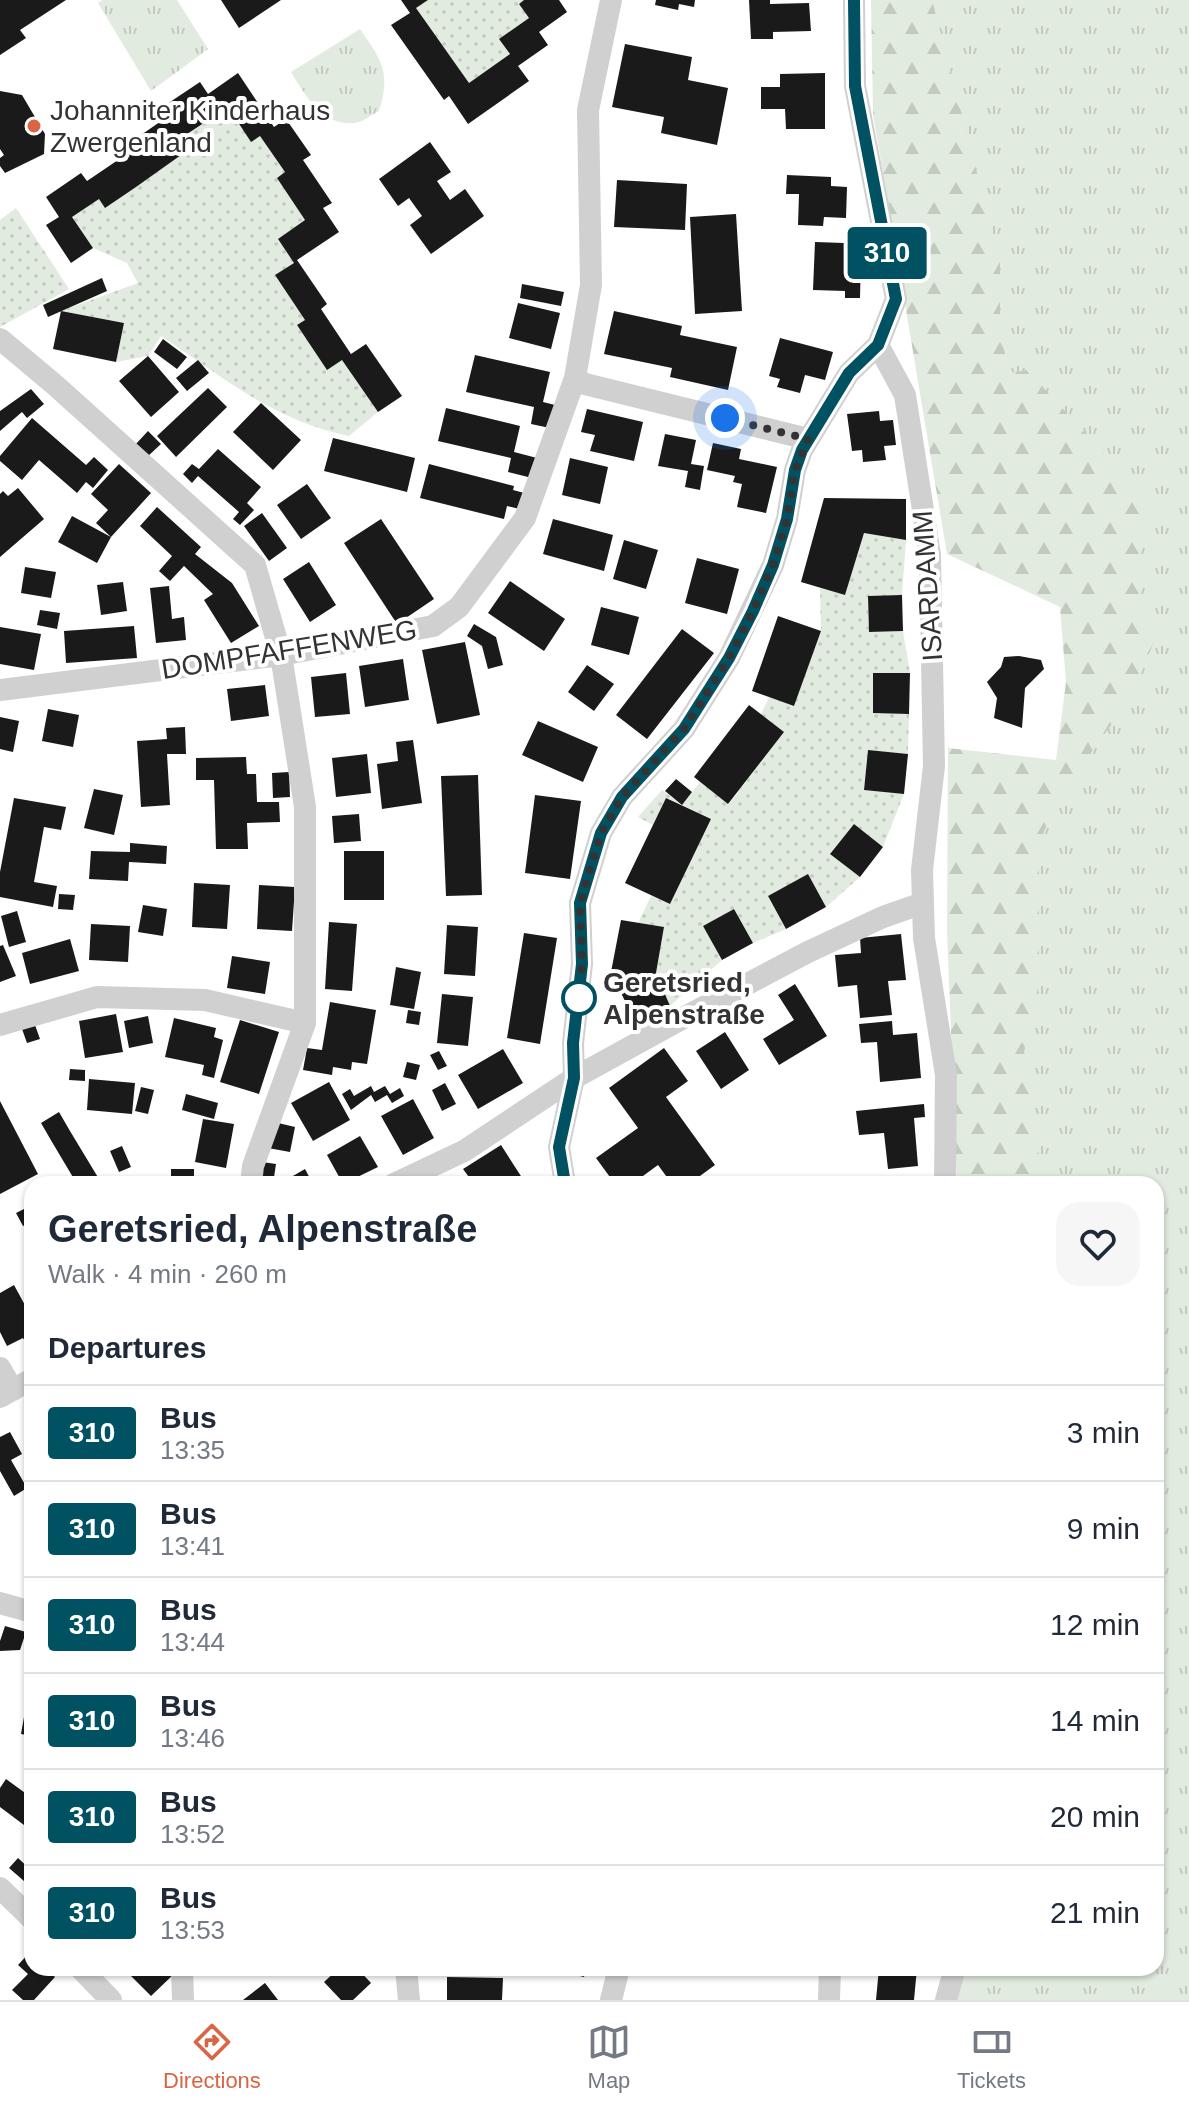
<!DOCTYPE html>
<html lang="en">
<head>
<meta charset="utf-8">
<style>
	:root { --surface:#fff; --page:#f6f6f7; --text:#1f2937; --muted:#747a83; --line:#e0e1e3; --accent:#da6544 }
	body { margin:0; font-family:Arial,sans-serif; background:var(--page); color:var(--text); height:100vh; display:flex; flex-direction:column; font-size:30px; white-space:nowrap }
	* { box-sizing:border-box; margin:0 }
	p { font-size:26px; color:var(--muted) }
	.icon { flex:none; width:44px; height:44px; fill:none; stroke:currentColor; stroke-width:2; stroke-linecap:round; stroke-linejoin:round }
	.map { position:relative; flex:1; overflow:hidden }
	.drawer { position:absolute; left:24px; top:1176px; width:1140px; height:800px; display:flex; flex-direction:column; background:var(--surface); border-radius:24px; box-shadow:0 2px 6px #0004 }
	.drawer>* { flex:none }
	.badge { padding:0 16px; border-radius:6px; font-size:28px; line-height:52px }
	.you { position:absolute; width:40px; height:40px; margin:-20px; border:6px solid #fff; border-radius:50%; background:#1a73e8; box-shadow:0 0 0 12px #1a73e833 }
	.map>.badge { position:absolute; translate:-50% -50%; box-shadow:0 0 0 4px #fff }
	h2 { padding:0 24px; font-size:30px; line-height:72px }
	.round { display:grid; place-items:center; flex:none; width:84px; height:84px; border-radius:24px; background:var(--page) }
	.head { display:flex; align-items:center; justify-content:space-between; height:136px; padding:0 24px }
	h1 { font-size:38px; font-weight:800; line-height:60px }
	ul { padding:0; list-style:none }
	li { display:flex; align-items:center; gap:24px; height:96px; padding:0 24px; border-top:2px solid var(--line) }
	li div { flex:1 }
	li b { display:block; font-size:30px }
	li em { font-style:normal }
	li .badge { min-width:88px; font-weight:700; text-align:center }
	.tab-bar { display:flex; justify-content:space-around; align-items:center; height:112px; border-top:2px solid var(--line); background:var(--surface); font-size:22px; color:var(--muted) }
	.tab-bar a { display:grid; justify-items:center; gap:4px }
	.tab-bar .on { color:var(--accent) }
	.map>svg:first-child { display:block }
	.grass { fill:url(#grass-dots) }
	.forest { fill:url(#forest-firs) }
	.park { fill:url(#park-tufts) }
	.building { fill:#1a1a1a }
	.lines { fill:none; stroke-linecap:round; stroke-linejoin:round }
	.minor { stroke:#d0d0d0; stroke-width:22 }
	.line-casing { stroke:#fff; stroke-width:18 }
	.line { stroke:#005262; stroke-width:12 }
	.walk { stroke:#333; stroke-width:8; stroke-dasharray:0 14.4 }
	.poi-dot { fill:#da6544; stroke:#fff; stroke-width:3 }
	.stop-dot { fill:#fff; stroke:#005262; stroke-width:4 }
	.labels { text-anchor:middle; stroke-width:8; stroke-linejoin:round; paint-order:stroke }
	.poi-label { font-size:28px; fill:#333; stroke:#fff; text-anchor:start }
	.street-label { font-size:28px; fill:#333; stroke:#fff }
	.stop-label { font-size:28px; font-weight:bold; fill:#333; stroke:#fff; text-anchor:start }
</style>
</head>
<body>
<div class="map">
<svg width="1189" height="2000" viewBox="0 0 1189 2000">
	<defs>
		<pattern id="grass-dots" width="8" height="8" patternUnits="userSpaceOnUse" patternTransform="scale(2)"><rect width="8" height="8" fill="#e2ebdf"/><path d="M2 2h.1M6 6h.1" fill="none" stroke="#c2cac0" stroke-width="1.8" stroke-linecap="round"/></pattern>
		<pattern id="forest-firs" width="22" height="20" patternUnits="userSpaceOnUse" patternTransform="scale(2)"><rect width="22" height="20" fill="#e2ebdf"/><path d="M5 1l3.5 6h-7zM16 11l3.5 6h-7z" fill="#c2cac0"/></pattern>
		<pattern id="park-tufts" width="24" height="20" patternUnits="userSpaceOnUse" patternTransform="scale(2)"><rect width="24" height="20" fill="#e2ebdf"/><path d="M3 7l-1-3M5 7V3M7 7l1-3M15 17l-1-3M17 17v-4M19 17l1-3" fill="none" stroke="#c2cac0"/></pattern>
	</defs>
	<rect width="100%" height="100%" fill="#fff"/>
	<path class="grass" d="M428 0H524L519 4 529 18 499 39 510 54 469 83 416 8Z
		M228 107 251 141 260 136 285 172 277 178 305 220 278 239 294 263 275 275 305 320 297 325 327 369 342 360 378 412 349 436C274 421 223 377 161 336L148 356 116 362 124 323 61 311 138 283 127 263 93 248 72 217 99 199 105 207 180 154 176 149 184 143 181 138Z
		M16 208 69 289 0 327V220Z
		M864 533 906 540 902 595 868 597 869 632 903 631 910 673H873V712L909 714 908 754 868 750 864 790 904 794 883 847 854 824 830 853 860 877 826 907 808 875 768 897 786 929 753 943 734 909 703 926 722 960 670 1006 656 973 664 928 638 923 651 896 670 904 711 819 667 798 653 825 638 817 662 790 682 805 700 782 729 804 784 732 761 714 769 697 794 705 821 631 820 587 845 595Z"/>
	<path class="forest" d="M871 0H1189V2000H950L964 1968H1156V1184H957L947 932 948 748 1056 760 1066 682 1060 607 947 554 873 114Z"/>
	<path class="park" d="M102 0H177L208 49 151 91 98 3Z
		M932 0H1189V2000H954L966 1968H1156V1184H1043L1024 1051 1039 982V846L1054 804 1132 696 1159 629 1141 614 1137 561 1144 544 1153 507 1027 370 1010 373 1000 334V261Z
		M360 29C382 61 391 72 379 111 373 114 363 122 355 123 323 127 305 95 291 72Z"/>
	<path class="building" d="M0 0H66L20 30 26 38 0 55Z
		M221 0H281L239 28Z
		M401 0H428L416 8 469 83 510 54 499 39 529 18 519 4 524 0H559L567 12 539 32 548 45 518 66 529 81 468 124 449 96 444 100 391 25 410 13Z
		M656 0H695L694 7 679 4 678 10 655 5Z
		M749 0H770V4L809 3 811 31 773 32V39H751Z
		M625 44 692 57 688 80 728 88 717 145 661 133 664 117 612 107Z
		M238 73 274 127 286 119 311 155 303 160 332 203 323 208 339 232 297 260 327 304 321 309 351 354 366 344 402 396 378 412 342 360 327 370 297 325 305 320 275 275 294 263 278 239 305 220 277 178 285 172 260 136 251 142 228 107 181 138 184 143 176 149 181 155 136 187 105 208 99 199 72 217 93 248 71 263 46 225 59 217 46 197 81 173 87 181 146 141 141 135 167 117 161 108 200 82 208 94Z
		M825 73V129H786L785 109H761V87H780V74Z
		M0 91 22 95 45 134 44 154 5 173 0 166V158L4 155 0 149Z
		M430 142 451 172 437 181 450 200 465 189 484 216 431 254 410 225 422 216 409 198 398 206 379 179Z
		M787 175 831 177V186L847 187 846 218 824 217 823 226 798 225 799 194H786Z
		M617 180 687 184 685 230 614 227Z
		M736 214 742 311 695 314 690 217Z
		M815 242 844 243V253L861 254 860 298H845V291L813 290Z
		M102 278 107 291 48 317 43 305Z
		M522 284 564 292 561 306 520 298Z
		M518 303 560 313 551 349 509 338Z
		M61 311 124 323 116 362 53 349Z
		M614 311 682 326 680 335 737 347 728 390 670 377 672 368 604 354Z
		M780 338 833 352 825 380 805 375 800 393 777 387 780 379 769 376Z
		M163 339 187 357 177 369 154 352Z
		M475 355 550 372 543 402 555 405 550 428 531 424 534 407 466 392Z
		M148 356 179 392 151 417 119 381Z
		M198 360 209 373 187 391 176 378Z
		M208 388 227 407 176 457 157 436Z
		M31 389 44 404 27 418 22 412 0 431V411Z
		M261 403 301 440 273 470 233 432Z
		M446 408 520 426 514 452 537 458 532 478 508 472 511 458 438 441Z
		M587 409 643 422 634 461 590 451 595 435 581 432Z
		M879 411 880 421 893 420 896 445 884 446 886 460 863 462 862 450 852 451 847 414Z
		M32 418 86 465 94 457 108 470 93 488 86 482 77 493 39 460 22 480 0 461V456Z
		M148 431 161 444 147 457 135 445Z
		M665 434 696 440 691 464 704 466 700 490 685 487 688 471 658 466Z
		M333 438 415 458 407 492 324 471Z
		M713 443 741 449 739 459 777 467 766 513 737 507 742 484 733 482 735 476 707 470Z
		M218 449 261 487 247 503 254 510 240 525 233 519 239 512 198 476 192 483 183 474 192 464 199 469Z
		M570 458 608 467 600 504 562 495Z
		M119 464 151 493 111 537 97 563 58 542 72 516 111 537 96 523 108 510 91 494Z
		M429 464 514 486 513 490 528 494 524 510 507 506 504 519 420 498Z
		M307 484 331 518 301 539 277 505Z
		M18 488 44 519 0 557V494L3 491 8 496Z
		M824 498 906 499V540L864 533 845 595 801 582Z
		M157 507 201 547 195 554 232 583 259 626 231 643 204 600 213 594 184 566 170 581 159 571 172 556 140 526Z
		M262 513 287 548 269 561 244 526Z
		M381 519 434 599 397 624 344 543Z
		M553 519 613 535 604 571 543 554Z
		M624 540 658 550 646 589 613 579Z
		M697 558 739 569 727 614 685 603Z
		M309 562 336 605 310 622 283 579Z
		M25 567 56 572 51 598 21 593Z
		M510 581 565 619 544 651 488 613Z
		M123 582 127 611 101 615 97 585Z
		M169 586 172 619 184 617 186 640 156 643 150 588Z
		M902 595 903 631 869 632 868 596Z
		M601 607 639 617 629 655 591 645Z
		M40 610 60 613 57 629 37 625Z
		M778 616 821 631 794 706 752 691Z
		M474 624 496 637 503 665 488 669 482 646 467 636Z
		M134 626 137 658 66 663 64 631Z
		M0 627 41 634 34 670 0 664Z
		M682 629 714 653 647 739 616 715Z
		M465 642 480 715 437 724 422 650Z
		M1019 656 1041 660 1044 669 1025 688 1022 728 994 718 997 698 987 682 1001 667 1004 657Z
		M403 659 409 700 365 707 359 666Z
		M587 665 614 684 594 711 568 692Z
		M346 673 350 714 315 717 311 677Z
		M873 673H910L909 714 873 713Z
		M265 685 269 716 231 721 227 689Z
		M749 705 784 732 728 804 694 777Z
		M48 709 79 715 73 747 42 741Z
		M0 717 19 721 13 752 0 749Z
		M538 721 598 747 583 782 522 755Z
		M185 727 186 754H167L170 805 141 807 137 741 167 739 166 728Z
		M413 740 422 803 382 809 377 764 398 761 396 742Z
		M868 750 908 754 904 794 864 790Z
		M367 754 371 793 336 797 332 758Z
		M246 757 247 774H256L257 802H279L280 822 247 823 248 849H216L214 780H196V758Z
		M289 772 290 797 273 798 272 773Z
		M478 775 482 895 446 896 441 776Z
		M676 779 692 792 682 805 665 791Z
		M94 789 123 795 114 835 84 828Z
		M535 795 581 801 570 879 525 873Z
		M14 798 66 807 61 830 44 827 34 882 57 886 53 907 0 897V872Z
		M666 798 711 819 670 904 625 883Z
		M359 814 361 841 334 843 332 816Z
		M854 824 883 847 860 877 830 854Z
		M130 843 167 846 166 864 129 862 128 881 89 879 91 851 130 852Z
		M344 851H384V900H344Z
		M808 874 826 907 786 929 768 896Z
		M194 883 230 885 227 929 192 927Z
		M259 885 295 887 292 931 257 929Z
		M59 894 75 895 73 910 58 909Z
		M143 905 167 909 163 936 138 932Z
		M734 909 753 943 722 960 703 926Z
		M17 911 26 942 9 947 1 916Z
		M621 920 664 927 656 973 670 1006 635 1022 611 972Z
		M329 922 357 924 352 991 325 989Z
		M91 924 130 926 128 962 89 960Z
		M447 925 478 927 475 976 444 974Z
		M524 933 557 938 540 1044 507 1038Z
		M901 934 906 980 888 981 892 1015 860 1018 857 985 838 987 835 955 861 953 860 938Z
		M70 939 79 971 30 984 22 953Z
		M3 945 16 976 0 982V946Z
		M232 956 270 962 265 994 227 988Z
		M396 967 421 972 414 1009 390 1005Z
		M795 984 827 1036 779 1065 763 1039 794 1020 778 995Z
		M442 994 473 997 468 1046 437 1043Z
		M330 1002 376 1010 367 1064 352 1062 351 1070 333 1067 332 1075 303 1070 307 1048 322 1050Z
		M408 1010 421 1012 419 1025 406 1023Z
		M116 1014 123 1052 85 1058 79 1021Z
		M148 1016 153 1043 129 1048 124 1021Z
		M174 1018 216 1028 214 1037 223 1040 214 1078 202 1075 204 1065 165 1057Z
		M240 1020 279 1032 259 1094 220 1082Z
		M892 1021 893 1035 917 1033 921 1078 880 1082 877 1042 861 1043 859 1024Z
		M35 1025 40 1039 27 1043 22 1029Z
		M725 1032 749 1070 721 1089 696 1051Z
		M664 1048 688 1081 666 1097 715 1165 689 1184H672L658 1165 632 1184H615L596 1158 638 1128 609 1088Z
		M503 1049 523 1083 478 1109 458 1075Z
		M439 1051 447 1066 438 1070 430 1055Z
		M407 1062 420 1065 416 1080 403 1077Z
		M70 1069 85 1070V1081L69 1080Z
		M89 1079 135 1083 132 1114 87 1110Z
		M329 1082 350 1120 313 1141 291 1103Z
		M445 1083 456 1104 442 1111 432 1090Z
		M371 1086 374 1092 385 1086 390 1094 400 1088 404 1096 392 1103 387 1095 375 1102 371 1095 351 1110 342 1094 350 1089 354 1096Z
		M141 1087 154 1090 148 1114 135 1111Z
		M186 1094 218 1103 214 1119 182 1110Z
		M413 1099 434 1138 403 1155 381 1116Z
		M0 1101 38 1174 0 1194Z
		M924 1104 925 1117 914 1118 918 1166 888 1169 884 1133 859 1135 856 1111Z
		M59 1112 70 1131 102 1184H77L52 1142 41 1123Z
		M203 1119 234 1124 226 1168 195 1162Z
		M274 1122 295 1127 290 1152 268 1148Z
		M360 1136 378 1167 343 1184 327 1155Z
		M501 1145 526 1184H474L463 1169Z
		M122 1146 131 1167 119 1172 110 1151Z
		M262 1162 276 1164 273 1184 259 1182Z
		M171 1169H194V1184H171Z
		M305 1169 313 1184H279Z
		M28 1207 32 1221 23 1226 16 1213Z
		M14 1285 32 1318V1353L23 1338 7 1346 0 1332V1293Z
		M10 1432 22 1454 11 1460 27 1488 14 1496 0 1471V1437Z
		M5 1626 26 1632 20 1650 0 1651V1641Z
		M27 1700 32 1701V1736L21 1734Z
		M6 1779 32 1798V1831L0 1807V1788Z
		M18 1858 32 1871 24 1881 9 1868Z
		M29 1953 32 1956V1968H45L55 1977 34 2000H23L12 1990 28 1974 18 1965Z
		M118 1968H172L176 1972 151 1996 126 1971 124 1973Z
		M339 1968H357L371 1983 353 2000H341L324 1982Z
		M548 1968H586L584 1977Z
		M879 1968H917L914 2000H876Z
		M447 1977 503 1978 502 2000H447Z
		M265 1983 278 2000H243Z"/>
	<g class="lines">
		<path class="minor" d="M0 339 55 385 255 565 281 655 305 807V1023L253 1166 251 1184
			M878 345 905 395 930 555 934 766 922 870 924 938 946 1075 945 1184
			M575 378 585 384 808 439
			M0 690 281 655 433 626 459 607 525 518 575 378 591 285 588 110 611 0
			M0 1025 97 997 205 1000 305 1023
			M394 1184 464 1151 574 1078 685 1017 808 952 883 917 923 903
			M565 1184 559 1147 574 1078 573 1043 582 964 580 903 601 833 622 797 684 729 729 658 773 565 787 519 795 470 802 450 849 373 878 345 896 299 855 86 854 0
			M0 1368 13 1390
			M0 1397 32 1379
			M0 1603 32 1612
			M0 1888 32 1919
			M80 1968 111 2000
			M182 1968 183 2000
			M406 1968 409 2000
			M611 2000 619 1968
			M829 2000 830 1968
			M946 2000 955 1968"/>
	</g>
	<g class="lines">
		<defs>
			<path id="line" d="M565 1184 559 1147 574 1078 573 1043 582 964 580 903 601 833 622 797 684 729 729 658 753 611 773 565 787 519 795 470 802 450 849 373 878 345 896 299 855 86 854 0"/>
		</defs>
		<use href="#line" class="line-casing"/>
		<use href="#line" class="line"/>
		<path class="walk" d="M579 998 582 964 580 903 601 833 622 797 684 729 729 658 753 611 773 565 787 519 795 470 808 439 725 418"/>
	</g>
	<circle class="poi-dot" cx="34" cy="126" r="8"/>
	<circle class="stop-dot" cx="579" cy="998" r="16"/>
	<g class="labels">
		<g class="poi-label">
			<text x="50" y="120">Johanniter Kinderhaus<tspan x="50" dy="32">Zwergenland</tspan></text>
		</g>
		<g class="street-label">
			<text transform="translate(927 586) rotate(-94)" y="10">ISARDAMM</text>
			<text transform="translate(289 649) rotate(-9)" y="10">DOMPFAFFENWEG</text>
		</g>
		<g class="stop-label">
			<text x="603" y="992">Geretsried,<tspan x="603" dy="32">Alpenstraße</tspan></text>
		</g>
	</g>
</svg>
<div class="you" style="left:725px;top:418px"></div>
<b class="badge" style="left:887px;top:253px;background:#005262;color:#fff">310</b>
<section class="drawer">
<div class="head"><div><h1>Geretsried, Alpenstraße</h1><p>Walk · 4 min · 260 m</p></div><a class="round"><svg class="icon" aria-label="heart" viewBox="0 0 24 24"><path d="M12 20l-8-8c-3-5 5-10 8-4 3-6 11-1 8 4z"/></svg></a></div>
<h2>Departures</h2>
<ul>
<li><span class="badge" style="background:#005262;color:#fff">310</span><div><b>Bus</b><p>13:35</p></div><em>3 min</em></li>
<li><span class="badge" style="background:#005262;color:#fff">310</span><div><b>Bus</b><p>13:41</p></div><em>9 min</em></li>
<li><span class="badge" style="background:#005262;color:#fff">310</span><div><b>Bus</b><p>13:44</p></div><em>12 min</em></li>
<li><span class="badge" style="background:#005262;color:#fff">310</span><div><b>Bus</b><p>13:46</p></div><em>14 min</em></li>
<li><span class="badge" style="background:#005262;color:#fff">310</span><div><b>Bus</b><p>13:52</p></div><em>20 min</em></li>
<li><span class="badge" style="background:#005262;color:#fff">310</span><div><b>Bus</b><p>13:53</p></div><em>21 min</em></li>
</ul>
</section>
</div>
<nav class="tab-bar">
<a class="on"><svg class="icon" aria-label="directions" viewBox="0 0 24 24"><path d="M12 3l9 9-9 9-9-9zM9 14v-3h6M13 9l2 2-2 2"/></svg>Directions</a>
<a><svg class="icon" aria-label="map" viewBox="0 0 24 24"><path d="M3 6l6-2 6 2 6-2v14l-6 2-6-2-6 2zM9 4v14M15 6v14"/></svg>Map</a>
<a><svg class="icon" aria-label="tickets" viewBox="0 0 24 24"><path d="M3 7h18v10H3zM15 7v10"/></svg>Tickets</a>
</nav>
</body>
</html>
